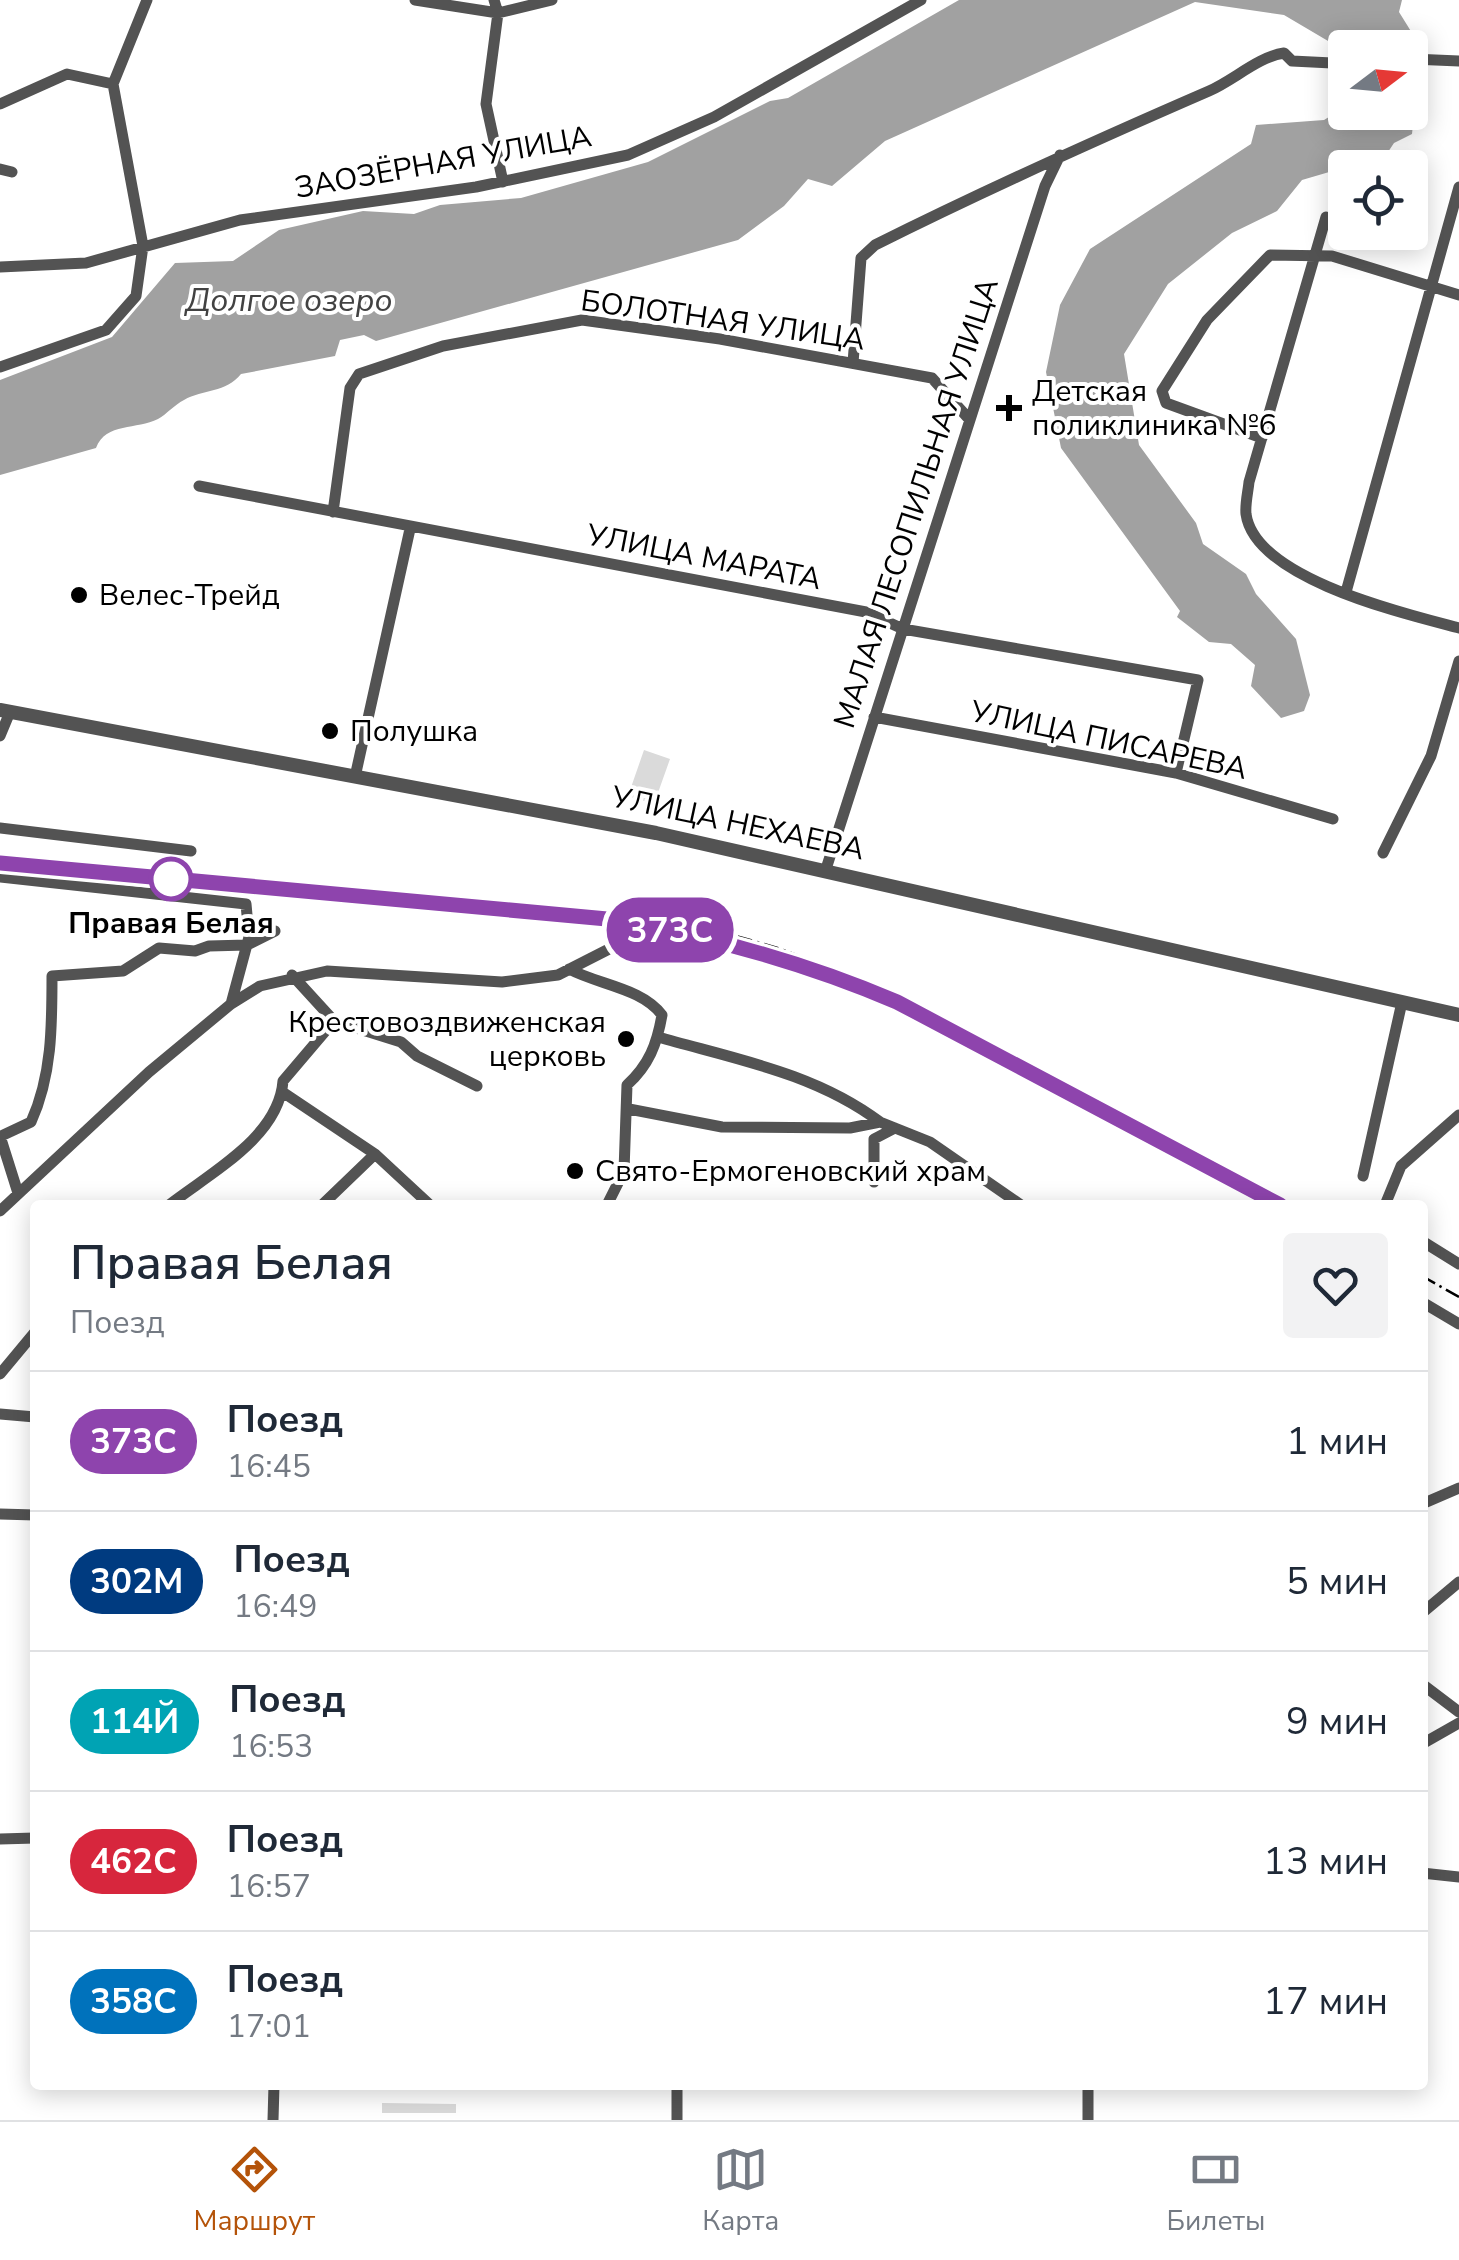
<!DOCTYPE html>
<html lang="ru">
<head>
<meta charset="utf-8">
<style>
	:root { --surface:#fff; --page:#f2f2f3; --text:#1f2937; --muted:#747a83; --line:#e0e1e3; --accent:#b45309 }
	body { margin:0; font-family:"Nunito Sans",sans-serif; background:var(--page); color:var(--text); height:100vh; display:flex; flex-direction:column; font-size:38px; white-space:nowrap }
	* { box-sizing:border-box; margin:0 }
	p { font-size:32px; color:var(--muted) }
	.icon { flex:none; width:55px; height:55px; fill:none; stroke:currentColor; stroke-width:2; stroke-linecap:round; stroke-linejoin:round }
	.map { position:relative; flex:1; overflow:hidden }
	.drawer { position:absolute; left:30px; top:1200px; width:1398px; height:890px; display:flex; flex-direction:column; background:var(--surface); border-radius:10px; box-shadow:0 5px 25px #0003 }
	.drawer>* { flex:none }
	.badge { padding:0 20px; border-radius:32px; font-size:35px; line-height:65px }
	.needle { width:65px; rotate:74deg }
	.buttons { position:absolute; left:1328px; top:30px; display:grid; gap:20px }
	.buttons a { display:grid; place-items:center; width:100px; height:100px; border-radius:10px; background:var(--surface); box-shadow:0 5px 25px #0003; font-size:50px }
	.map>.badge { position:absolute; translate:-50% -50%; box-shadow:0 0 0 5px #fff }
	.round { display:grid; place-items:center; flex:none; width:105px; height:105px; border-radius:10px; background:var(--page) }
	.summary { display:flex; align-items:center; justify-content:space-between; height:170px; padding:0 40px }
	h1 { font-size:48px; font-weight:600; line-height:75px }
	ul { padding:0; list-style:none }
	li { display:flex; align-items:center; gap:30px; height:140px; padding:0 40px; border-top:2px solid var(--line) }
	li div { flex:1 }
	li b { display:block; font-size:38px }
	li em { font-style:normal }
	li .badge { min-width:110px; font-weight:700; text-align:center }
	.dock { display:flex; justify-content:space-around; align-items:center; height:140px; border-top:2px solid var(--line); background:var(--surface); font-size:28px; color:var(--muted) }
	.dock a { display:grid; justify-items:center; gap:5px }
	.dock .active { color:var(--accent) }
	.map>svg:first-child { display:block }
	.green { fill:#dadada }
	.water { fill:#a1a1a1 }
	.lines { fill:none; stroke-linecap:round; stroke-linejoin:round }
	.minor { stroke:#535353; stroke-width:11 }
	.tertiary { stroke:#535353; stroke-width:14 }
	.rail { stroke:#000; stroke-width:2.5; stroke-dasharray:15 5 2.5 5; stroke-linecap:butt }
	.line-casing { stroke:#fff; stroke-width:22 }
	.line { stroke:#8e44ad; stroke-width:15 }
	.poi-dot { fill:#000; stroke:#fff; stroke-width:4 }
	.stop-dot { fill:#fff; stroke:#8e44ad; stroke-width:5 }
	.labels { text-anchor:middle; stroke-width:8; stroke-linejoin:round; paint-order:stroke }
	.street-label { font-size:30px; fill:#000; stroke:#fff }
	.poi-label { font-size:30px; fill:#000; stroke:#fff; text-anchor:start }
	.stop-label { font-size:30px; font-weight:bold; fill:#000; stroke:#fff }
	.water-label { font-size:32px; font-style:italic; fill:#424242; stroke:#fff }
</style>
</head>
<body>
<div class="map">
<svg width="1459" height="2120" viewBox="0 0 1459 2120">
	<rect width="100%" height="100%" fill="#fff"/>
	<path class="green" d="M644 750 670 759 654 804 628 796Z
		M382 2103 456 2104V2113H382Z"/>
	<path class="water" d="M959 0H1402L1399 12 1417 41 1410 63V48H1345V51L1284 15 1195 2 885 141 832 186 808 179 784 206 738 240 376 341 364 335 340 340 335 356 241 374C226 393 203 389 184 400 174 405 167 414 158 419 137 430 106 422 96 448L0 475V380L112 337 175 263 233 261 279 230 363 211 414 214 440 205 521 198 648 162 770 101 788 98Z
		M1345 107V112H1410V108L1414 114 1412 134 1394 143 1382 161 1369 167 1353 165 1302 180 1277 211 1232 233 1168 284 1124 354 1139 445 1196 523 1203 544 1246 574 1256 594 1296 639 1310 695 1304 711 1281 718 1251 686 1255 665 1231 644 1209 642 1177 617 1180 611 1061 448 1046 372 1060 305 1090 249 1251 144 1256 125 1324 120Z"/>
	<g class="lines">
		<path class="minor" d="M415 0 498 13 552 0
			M494 0 498 13 486 104 503 182
			M1412 59 1459 61
			M0 104 67 74 113 84
			M0 169 12 172
			M1326 217 1249 482C1248 492 1245 504 1246 514 1255 579 1406 614 1459 628
			M0 267 86 263 240 220 476 187 628 155 714 117 921 0
			M853 363 861 258 875 245C985 190 1096 140 1209 91 1234 80 1258 57 1284 53L1292 61 1332 63
			M0 367 106 330 136 296 143 246 113 84 147 0
			M1262 438 1166 403 1162 391 1207 320 1270 255 1332 256 1459 295
			M199 486 866 612 903 629 1198 680 1176 773
			M333 512 350 388 359 374 443 346 582 320 720 339 932 378 969 419
			M1346 592 1459 187
			M874 717 1176 773 1333 819
			M0 736 10 712
			M355 777 410 529
			M0 828 191 851
			M1383 853 1431 756 1459 661
			M826 869 1045 186 1060 155
			M0 877 246 904 249 937 231 1004
			M569 969C599 985 642 988 662 1015 657 1044 649 1065 627 1085L624 1171 607 1205
			M292 975 334 1021 401 1042 417 1056 477 1086
			M658 1037C735 1059 815 1073 880 1122
			M284 1093 375 1154 430 1205
			M629 1109 722 1127 850 1128 880 1122 930 1142 1021 1205
			M0 1136 18 1193
			M1 1136 31 1122C52 1076 52 1026 52 976L123 971 159 948 195 951 209 946 247 945 275 931
			M1363 1176 1402 1002
			M874 1182V1139L895 1128
			M169 1205C210 1173 279 1137 283 1081L334 1021
			M322 1205 375 1154
			M1385 1205 1401 1166 1459 1115
			M0 1211 149 1072 231 1004 260 986 327 971 502 982 558 975 611 948 707 959
			M1422 1241 1459 1264
			M1422 1302 1459 1324
			M0 1374 35 1332
			M0 1414 35 1417
			M1422 1504 1459 1488
			M0 1514 35 1515
			M1422 1613 1459 1582
			M1422 1684 1459 1712
			M1422 1744 1459 1723
			M0 1839 35 1838
			M1422 1873 1459 1877
			M1088 2085V2120
			M273 2120 274 2085
			M677 2120V2085"/>
		<path class="tertiary" d="M0 710 656 833 1459 1015"/>
		<path class="rail" d="M0 855 621 914 719 931 781 949 899 995 1294 1205
			M1422 1276 1459 1297"/>
	</g>
	<g class="lines">
		<defs>
			<path id="line" d="M0 863 618 920C716 938 806 963 897 1002L1280 1205"/>
		</defs>
		<use href="#line" class="line-casing"/>
		<use href="#line" class="line"/>
	</g>
	<g class="poi-dot">
		<path d="M1004 393h10v10h10v10h-10v10h-10v-10h-10v-10h10z"/>
		<circle cx="79" cy="595" r="10"/>
		<circle cx="330" cy="731" r="10"/>
		<circle cx="626" cy="1039" r="10"/>
		<circle cx="575" cy="1171" r="10"/>
	</g>
	<circle class="stop-dot" cx="171" cy="879" r="20"/>
	<g class="labels">
		<g class="street-label">
			<text transform="translate(443 162) rotate(-10)" y="10">ЗАОЗЁРНАЯ УЛИЦА</text>
			<text transform="translate(723 320) rotate(8)" y="10">БОЛОТНАЯ УЛИЦА</text>
			<text transform="translate(916 503) rotate(-72)" y="10">МАЛАЯ ЛЕСОПИЛЬНАЯ УЛИЦА</text>
			<text transform="translate(704 557) rotate(11)" y="10">УЛИЦА МАРАТА</text>
			<text transform="translate(1109 740) rotate(12)" y="10">УЛИЦА ПИСАРЕВА</text>
			<text transform="translate(738 823) rotate(12)" y="10">УЛИЦА НЕХАЕВА</text>
		</g>
		<g class="poi-label">
			<text x="1032" y="401">Детская<tspan x="1032" dy="34">поликлиника №6</tspan></text>
			<text x="99" y="605">Велес-Трейд</text>
			<text x="350" y="741">Полушка</text>
			<text x="606" y="1032" text-anchor="end">Крестовоздвиженская<tspan x="606" dy="34">церковь</tspan></text>
			<text x="595" y="1181">Свято-Ермогеновский храм</text>
		</g>
		<g class="stop-label">
			<text x="171" y="933">Правая Белая</text>
		</g>
		<g class="water-label">
			<text x="289" y="311">Долгое озеро</text>
		</g>
	</g>
</svg>
<div class="buttons">
<a><svg class="needle" viewBox="-14 -14 28 28"><path d="M0-13l5 13h-10z" fill="#e53935"/><path d="M0 13l5-13h-10z" fill="#747a83"/></svg></a>
<a><svg class="icon" aria-label="locate" viewBox="0 0 24 24"><circle cx="12" cy="12" r="6"/><path d="M12 2v4M12 18v4M2 12h4M18 12h4"/></svg></a>
</div>
<b class="badge" style="left:670px;top:930px;background:#8e44ad;color:#fff">373C</b>
<section class="drawer">
<div class="summary"><div><h1>Правая Белая</h1><p>Поезд</p></div><a class="round"><svg class="icon" aria-label="heart" viewBox="0 0 24 24"><path d="M12 20l-8-8c-3-5 5-10 8-4 3-6 11-1 8 4z"/></svg></a></div>
<ul>
<li><span class="badge" style="background:#8e44ad;color:#fff">373C</span><div><b>Поезд</b><p>16:45</p></div><em>1 мин</em></li>
<li><span class="badge" style="background:#003b80;color:#fff">302М</span><div><b>Поезд</b><p>16:49</p></div><em>5 мин</em></li>
<li><span class="badge" style="background:#00a3b4;color:#fff">114Й</span><div><b>Поезд</b><p>16:53</p></div><em>9 мин</em></li>
<li><span class="badge" style="background:#d7263d;color:#fff">462С</span><div><b>Поезд</b><p>16:57</p></div><em>13 мин</em></li>
<li><span class="badge" style="background:#0072bc;color:#fff">358С</span><div><b>Поезд</b><p>17:01</p></div><em>17 мин</em></li>
</ul>
</section>
</div>
<nav class="dock">
<a class="active"><svg class="icon" aria-label="directions" viewBox="0 0 24 24"><path d="M12 3l9 9-9 9-9-9zM9 14v-3h6M13 9l2 2-2 2"/></svg>Маршрут</a>
<a><svg class="icon" aria-label="map" viewBox="0 0 24 24"><path d="M3 6l6-2 6 2 6-2v14l-6 2-6-2-6 2zM9 4v14M15 6v14"/></svg>Карта</a>
<a><svg class="icon" aria-label="tickets" viewBox="0 0 24 24"><path d="M3 7h18v10H3zM15 7v10"/></svg>Билеты</a>
</nav>
</body>
</html>
